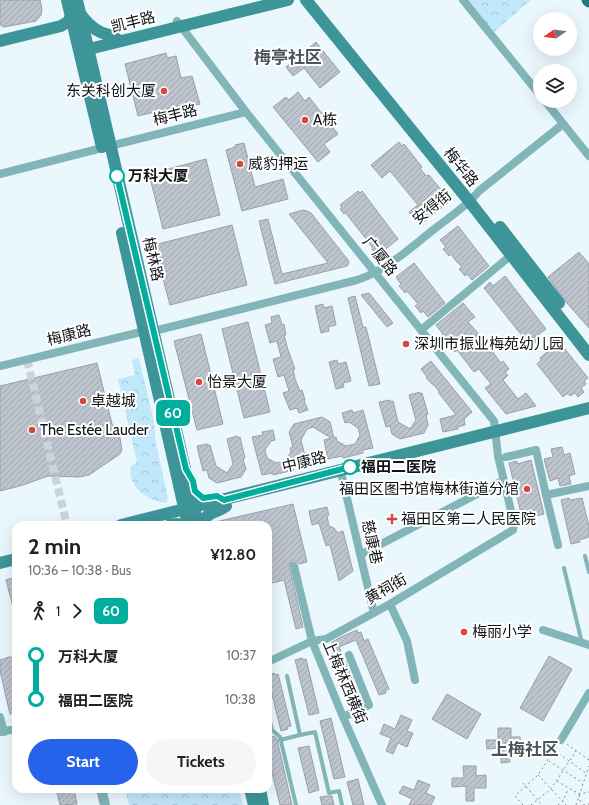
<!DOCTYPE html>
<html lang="en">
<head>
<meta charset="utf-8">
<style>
	:root { --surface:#fff; --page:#f6f6f6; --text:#202124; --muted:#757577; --accent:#2563eb }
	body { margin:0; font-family:Cabin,"Noto Sans SC",sans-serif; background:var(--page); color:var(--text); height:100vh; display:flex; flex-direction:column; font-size:15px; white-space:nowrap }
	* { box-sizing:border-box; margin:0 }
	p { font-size:13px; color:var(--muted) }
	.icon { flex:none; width:22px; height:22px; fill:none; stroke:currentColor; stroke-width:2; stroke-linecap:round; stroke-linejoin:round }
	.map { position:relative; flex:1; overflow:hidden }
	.drawer { position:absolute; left:12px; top:521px; width:260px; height:272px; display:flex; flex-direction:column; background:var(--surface); border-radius:12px; box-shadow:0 4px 16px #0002 }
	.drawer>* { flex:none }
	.badge { padding:0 8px; border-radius:6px; font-size:14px; line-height:26px }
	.needle { width:26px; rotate:257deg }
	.fabs { position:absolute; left:533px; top:12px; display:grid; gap:8px }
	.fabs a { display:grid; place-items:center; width:44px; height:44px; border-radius:50%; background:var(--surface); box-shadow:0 4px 16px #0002; font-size:20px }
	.map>.badge { position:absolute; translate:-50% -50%; box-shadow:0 0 0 2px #fff }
	.legs { display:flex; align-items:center; gap:6px; height:44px; padding:0 16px; font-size:13px }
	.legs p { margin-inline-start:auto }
	.overview { display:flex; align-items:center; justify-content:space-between; height:68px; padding:0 16px }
	h1 { font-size:22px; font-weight:700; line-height:30px }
	.cta { display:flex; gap:8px; margin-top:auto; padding:8px 16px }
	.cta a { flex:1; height:46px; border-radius:24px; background:var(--accent); color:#fff; font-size:16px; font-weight:700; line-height:46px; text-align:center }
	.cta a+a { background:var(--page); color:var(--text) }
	ul { padding:0 16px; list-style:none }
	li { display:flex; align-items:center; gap:14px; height:44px; font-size:15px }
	li i { display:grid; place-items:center; width:6px; height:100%; margin:0 5px; background:currentColor }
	li i::after { content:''; width:10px; height:10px; margin:-5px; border:3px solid; border-radius:50%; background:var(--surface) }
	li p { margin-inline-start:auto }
	li:first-child i { background:linear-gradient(#0000 50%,currentColor 0) }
	li:last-child i { background:linear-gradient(currentColor 50%,#0000 0) }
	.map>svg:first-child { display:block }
	.forest { fill:url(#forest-crowns) }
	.building { fill:url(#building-hatch); stroke:#9a9fa9 }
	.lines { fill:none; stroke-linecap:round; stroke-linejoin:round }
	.minor-tunnel { stroke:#c9d5da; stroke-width:8; stroke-dasharray:8 4; stroke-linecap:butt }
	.path { stroke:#838c90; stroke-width:1; stroke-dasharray:2 3; stroke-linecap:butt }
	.service { stroke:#81b5b7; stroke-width:4 }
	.minor { stroke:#81b5b7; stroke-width:8 }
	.tertiary { stroke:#81b5b7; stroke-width:10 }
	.secondary { stroke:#3e9599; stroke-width:12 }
	.primary { stroke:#1d7b7f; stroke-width:13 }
	.line-1-casing { stroke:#fff; stroke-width:9 }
	.line-1 { stroke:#01ad9c; stroke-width:6 }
	.poi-dot { fill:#d54741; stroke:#fff; stroke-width:1.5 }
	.stop-1-dot { fill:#fff; stroke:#01ad9c; stroke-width:2 }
	.labels { text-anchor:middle; stroke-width:4; stroke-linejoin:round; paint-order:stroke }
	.street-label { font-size:15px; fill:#0f1316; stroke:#fff }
	.poi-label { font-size:15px; fill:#0f1316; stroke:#fff; text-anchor:start }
	.stop-label { font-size:15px; font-weight:bold; fill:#0f1316; stroke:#fff; text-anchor:start }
	.quarter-label { font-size:17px; font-weight:bold; fill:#4a5459; stroke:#fff }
</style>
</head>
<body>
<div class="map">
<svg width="589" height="805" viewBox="0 0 589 805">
	<defs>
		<pattern id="forest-crowns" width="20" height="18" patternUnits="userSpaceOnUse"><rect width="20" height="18" fill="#c1e7fb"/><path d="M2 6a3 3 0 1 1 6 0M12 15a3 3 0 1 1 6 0" fill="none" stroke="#a5c5d6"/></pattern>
		<pattern id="building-hatch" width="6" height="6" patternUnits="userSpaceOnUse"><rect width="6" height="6" fill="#bec4ce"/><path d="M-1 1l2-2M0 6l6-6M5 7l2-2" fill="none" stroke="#a2a8b0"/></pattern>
	</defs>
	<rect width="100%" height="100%" fill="#eaf7fd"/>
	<path class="forest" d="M467 0H531L494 32Z
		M139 358 154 422 156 444 168 498 166 503C148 501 127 487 131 466L137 462 118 379 135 375 132 360Z
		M125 789H239L243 805H129Z"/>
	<path class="building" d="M0 0H40L42 9 41 15 36 21 4 27 0 25Z
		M316 42 340 72 320 88 304 68 293 76 286 67Z
		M166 53 167 58 176 56 181 78 192 76 200 104 168 112 167 109 138 116 125 64Z
		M298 92 305 101 309 97 338 134 324 144 330 152 318 162 273 107 286 97 289 100Z
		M399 142 402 146 404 144 422 167 420 168 426 176 429 175 447 197 444 199 448 203 420 225 409 212 418 205 390 171 382 178 371 165Z
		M244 143 255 187 283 179 288 199 242 211 226 150 235 147V145Z
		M206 159 220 215 163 229 149 174Z
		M358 191 360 193 362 191 398 239 377 256 372 249 373 248 345 212 344 214 340 209 342 207 340 205Z
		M303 210 307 211 311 213 348 260 349 263 347 266 275 284 259 221 268 219 282 274 328 263 289 214Z
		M232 225 247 285 170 305 154 245Z
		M458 226 489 266 472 280 467 274 465 276 459 269 462 267 456 261 451 254 449 256 443 249 446 247 440 240Z
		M579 252 589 264V328L566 302 548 277Z
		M414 263 445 303 428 317 423 311 421 313 415 306 418 304 407 291 405 293 399 286 401 284 396 277Z
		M505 276 546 329 534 338 537 341 531 347 484 288 490 282 493 286Z
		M369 293 393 323 387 327 361 295Z
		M355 296 363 327H366L380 384 369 386 348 298Z
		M463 303 475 317 468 322 478 333 476 335 490 353 492 351 501 363 503 361 509 369 505 372 508 375 503 380 518 399 526 393 536 406 506 414 485 388 491 384 479 369 474 372 457 350 455 352 441 336 443 334 436 325Z
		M323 304 324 308 332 306 336 325 328 327 329 331 321 333 315 306Z
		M279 315 282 325 284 324 286 335H284L288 350 295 369H293L295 379 300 391 302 390 305 400 304 401 308 410 299 413 297 408 290 410 283 393 289 391 284 375 278 377 273 359 281 357 277 341 270 343 265 325 272 323 271 317Z
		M248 322 270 412 244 418 222 329Z
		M201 334 223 424 197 430 174 341Z
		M561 344 588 378 584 381 586 384 581 388 584 392 578 397 575 393 570 396 568 393 563 397 537 364 541 360 540 358 554 346 555 348Z
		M337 360 338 364 346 362 351 381 343 383 344 387 336 389 329 362Z
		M431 361 472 412 464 419 465 425 457 427 458 429 443 432 440 419 456 415 438 392 439 391 433 384H432L426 378 427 377 421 369Z
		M97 363 114 432H119L122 450 120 454 89 475 79 477 48 476 20 486 0 491V386Z
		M420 392V394L422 393 428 414 426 415 428 425 424 433 400 439 392 434 390 426 386 427 379 402 390 400 391 402 393 401 398 422 410 429 416 420 409 395Z
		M352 410 353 413 363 410 373 448 363 450V453L343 458 342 456 328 459 324 440 331 438 313 427 307 429 301 440 307 464 293 467 294 470 273 475V473L262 475 252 437 263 435 262 432 273 430 275 440 271 441 265 450 267 458 276 463 285 461 291 452 290 448 293 447 289 432 294 424 322 417 330 422 334 438 336 437 337 441 346 446 355 444 360 435 358 428 349 422 345 423 342 413Z
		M237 436 238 438 240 437 245 458 243 459 246 469 241 477 217 483 209 478 207 470 203 471 197 446 208 444V446L210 445 216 466 227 473 233 464 227 439Z
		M562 447 564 455 570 453 575 474 569 476 571 484 560 486 558 478 550 481 544 459 553 457 551 449Z
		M531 460 544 514 531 517V520L523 522 509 463 517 461V464Z
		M569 498 570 500 582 498 589 526V537L579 540 580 542 571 544 561 500Z
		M293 504 307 562 299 564 296 561H293L289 565 303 627 296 629 284 580 268 584V525H211V523Z
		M327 507 329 515 327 516 329 526 334 528 338 533 343 531 353 571 339 581 330 545 326 546 319 523 312 525 309 511Z
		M16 577V611H14L6 580Z
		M357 630 358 633 361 632 364 641 368 639 389 689 385 691 386 693 379 695 356 640 339 647 362 702 355 705 354 703 351 705 330 655 333 653 330 645 332 644V642L341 637Z
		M549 656 572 669 543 721 520 708Z
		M9 657H16V713L10 714 0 671V660Z
		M302 658 303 660 306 659 319 713 309 715 295 660Z
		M274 673 275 675 278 674 291 726 287 727 288 729 281 731 268 678V675Z
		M447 694 481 714 467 739 432 719Z
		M401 715 412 720 407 731 413 733 407 747 398 743 393 754 386 751 391 738 380 734 384 724 395 729Z
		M331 718 345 777 334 779 320 721Z
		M498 728H511V737H520L521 750H509L510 762 501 763V748L487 749 486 740H498Z
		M274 736 277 739 292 805H280L268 757V738Z
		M309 746 319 790 309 793 298 748Z
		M463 766H476V776L486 775V788H474V801H466V786L452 787V778H464Z
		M358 779 364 805H353L347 782Z
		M418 780 430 785 426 793 435 797 431 805H409L412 799 399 793 403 786 414 790Z
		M56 789H74L77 804 60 805Z
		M327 796H332L334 805H322L320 797Z"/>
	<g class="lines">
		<path class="minor-tunnel" d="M27 360 67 525"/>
		<path class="path" d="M567 744 589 760
			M555 751 586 773
			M549 761 583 783
			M538 775 566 805
			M557 781 579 794 589 792
			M523 783 542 805
			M579 795 581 805
			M523 805 515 796 538 775 557 746
			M531 805 551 789 576 751
			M558 805 563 801 568 789
			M576 805 589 766
			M583 805 589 804"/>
		<path class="service" d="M585 556 589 572
			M564 568 582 643
			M287 676 300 735 315 732 329 793 339 791 342 805
			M268 713 272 730 280 737 296 805
			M280 740 300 735"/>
		<path class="minor" d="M463 0 540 95
			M177 21 246 112 494 421 498 456 514 523 513 530 508 533 390 604 326 639 312 641 268 662
			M545 101 589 156
			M110 146 246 112
			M0 174 102 148
			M421 330 515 252
			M154 331 357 280C388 270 412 246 437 227 451 216 468 205 479 191L563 124
			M0 366 145 331
			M506 457 536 450 546 495 589 486
			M342 477 374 613
			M546 495 558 545
			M360 555 504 480
			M294 566 312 641 343 717 382 805
			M390 604 407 641 415 680
			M543 630 589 645
			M0 717 4 732
			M343 717 369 705 349 655
			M0 732 16 729
			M561 740 589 693"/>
		<path class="tertiary" d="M101 789 105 805"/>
		<path class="secondary" d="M67 0 102 147
			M77 0 198 525
			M306 0 469 201 589 355
			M81 15C91 28 100 34 115 36
			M0 41 61 26 69 21 71 14
			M81 51 288 0
			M500 227 559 303
			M122 233 188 525
			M121 525 589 408
			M170 525 177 524 180 525
			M203 525C204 512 217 513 226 506
			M0 563 16 559
			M250 789 254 805
			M260 789 263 805"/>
		<path class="primary" d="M588 0 589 1"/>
	</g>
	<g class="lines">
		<defs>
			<path id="line-1" d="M117 176 186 469 193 481 195 491 203 498 217 496 224 500 350 467"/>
		</defs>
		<use href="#line-1" class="line-1-casing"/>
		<use href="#line-1" class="line-1"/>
	</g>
	<g class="poi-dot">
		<circle cx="164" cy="91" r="4"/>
		<circle cx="305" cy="120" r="4"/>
		<circle cx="240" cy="164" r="4"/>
		<circle cx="406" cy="344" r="4"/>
		<circle cx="199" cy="382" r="4"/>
		<circle cx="83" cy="401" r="4"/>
		<circle cx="32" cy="430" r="4"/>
		<circle cx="527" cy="489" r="4"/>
		<path d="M390 513h4v4h4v4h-4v4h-4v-4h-4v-4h4z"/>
		<circle cx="464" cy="632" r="4"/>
	</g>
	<g class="stop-1-dot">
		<circle cx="117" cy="176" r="7"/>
		<circle cx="350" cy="467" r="7"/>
	</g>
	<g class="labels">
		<g class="street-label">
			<text transform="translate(133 22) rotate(-14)" y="5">凯丰路</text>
			<text transform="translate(175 115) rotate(-14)" y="5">梅丰路</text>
			<text transform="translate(461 167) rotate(51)" y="5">梅华路</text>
			<text transform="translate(432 207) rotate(-39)" y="5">安得街</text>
			<text transform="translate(380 256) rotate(51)" y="5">广厦路</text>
			<text transform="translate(153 259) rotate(77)" y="5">梅林路</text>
			<text transform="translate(69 335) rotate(-14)" y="5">梅康路</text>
			<text transform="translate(304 462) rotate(-14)" y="5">中康路</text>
			<text transform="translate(372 542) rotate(77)" y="5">慈康巷</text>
			<text transform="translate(386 589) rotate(-30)" y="5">黄祠街</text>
			<text transform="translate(345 682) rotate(67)" y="5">上梅林西横街</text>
		</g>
		<g class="poi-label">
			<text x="156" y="96" text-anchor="end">东关科创大厦</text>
			<text x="313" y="125">A栋</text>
			<text x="248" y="169">威豹押运</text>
			<text x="414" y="349">深圳市振业梅苑幼儿园</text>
			<text x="207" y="387">怡景大厦</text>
			<text x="91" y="406">卓越城</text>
			<text x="40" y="435">The Estée Lauder</text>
			<text x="519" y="494" text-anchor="end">福田区图书馆梅林街道分馆</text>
			<text x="401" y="524">福田区第二人民医院</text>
			<text x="472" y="637">梅丽小学</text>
		</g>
		<g class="stop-label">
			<text x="128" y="181">万科大厦</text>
			<text x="361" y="472">福田二医院</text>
		</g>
		<g class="quarter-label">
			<text x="288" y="63">梅亭社区</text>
			<text x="525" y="755">上梅社区</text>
		</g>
	</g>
</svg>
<div class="fabs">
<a><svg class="needle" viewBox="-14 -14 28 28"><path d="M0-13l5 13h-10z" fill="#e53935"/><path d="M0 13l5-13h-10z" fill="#757577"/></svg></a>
<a><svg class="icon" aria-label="layers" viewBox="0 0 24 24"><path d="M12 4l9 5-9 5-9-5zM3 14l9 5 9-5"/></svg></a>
</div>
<b class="badge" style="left:173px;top:413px;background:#01ad9c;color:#fff">60</b>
<section class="drawer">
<div class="overview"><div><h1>2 min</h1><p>10:36 – 10:38 · Bus</p></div><b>¥12.80</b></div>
<div class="legs"><svg class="icon" aria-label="walk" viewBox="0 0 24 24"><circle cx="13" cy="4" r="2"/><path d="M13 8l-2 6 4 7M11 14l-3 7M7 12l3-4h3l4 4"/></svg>1<svg class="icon" aria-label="forward" viewBox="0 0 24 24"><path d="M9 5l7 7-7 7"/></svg><b class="badge" style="background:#01ad9c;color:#fff">60</b></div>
<ul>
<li><i style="color:#01ad9c"></i><b>万科大厦</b><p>10:37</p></li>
<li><i style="color:#01ad9c"></i><b>福田二医院</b><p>10:38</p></li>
</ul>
<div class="cta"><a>Start</a><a>Tickets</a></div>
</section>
</div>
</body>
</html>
